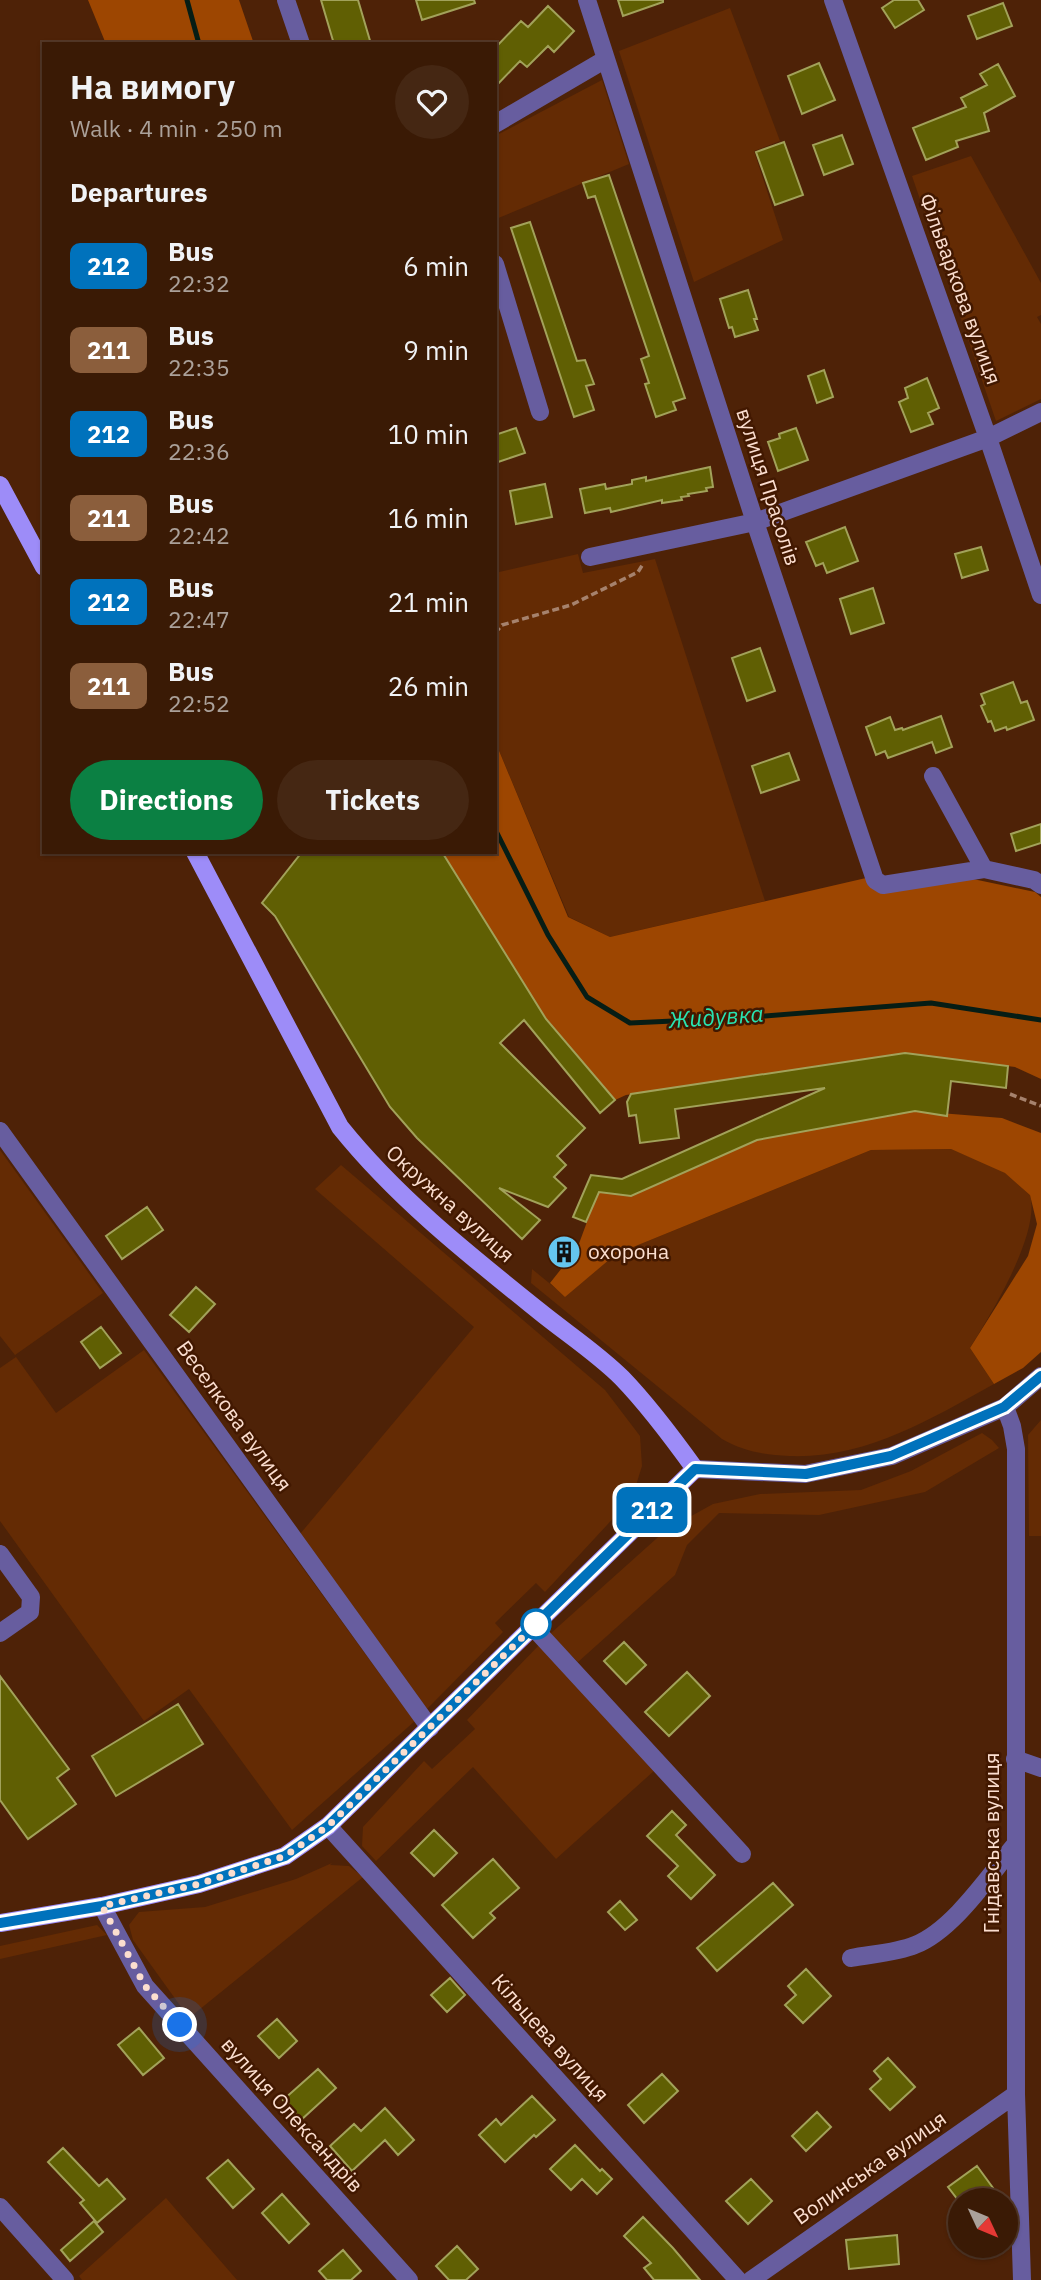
<!DOCTYPE html>
<html lang="en">
<head>
<meta charset="utf-8">
<style>
	:root { --surface:#3a1a05; --page:#452713; --text:#f1f3f6; --muted:#aba19a; --line:#543827; --accent:#0b8043 }
	body { margin:0; font-family:"IBM Plex Sans",sans-serif; background:var(--page); color:var(--text); height:100vh; display:flex; flex-direction:column; font-size:26px; white-space:nowrap }
	* { box-sizing:border-box; margin:0 }
	p { font-size:23px; color:var(--muted) }
	.icon { flex:none; width:38px; height:38px; fill:none; stroke:currentColor; stroke-width:2; stroke-linecap:round; stroke-linejoin:round }
	.map { position:relative; flex:1; overflow:hidden }
	.details { position:absolute; left:42px; top:42px; width:455px; height:812px; display:flex; flex-direction:column; background:var(--surface); border-radius:0px; box-shadow:0 2px 5px #0004,0 0 0 2px var(--line) }
	.details>* { flex:none }
	.badge { padding:0 14px; border-radius:10px; font-size:24px; line-height:46px }
	.needle { width:46px; rotate:134deg }
	.controls { position:absolute; left:948px; top:2188px; display:grid; gap:14px }
	.controls a { display:grid; place-items:center; width:70px; height:70px; border-radius:50%; background:var(--surface); box-shadow:0 2px 5px #0004,0 0 0 2px var(--line); font-size:35px }
	.you { position:absolute; width:35px; height:35px; margin:-18px; border:5px solid #fff; border-radius:50%; background:#1a73e8; box-shadow:0 0 0 10px #1a73e833 }
	.map>.badge { position:absolute; translate:-50% -50%; box-shadow:0 0 0 4px #fff }
	h2 { padding:0 28px; font-size:26px; line-height:63px }
	.round { display:grid; place-items:center; flex:none; width:74px; height:74px; border-radius:37px; background:var(--page) }
	.head { display:flex; align-items:center; justify-content:space-between; height:119px; padding:0 28px }
	h1 { font-size:33px; font-weight:800; line-height:52px }
	.action { display:flex; gap:14px; margin-top:auto; padding:14px 28px }
	.action a { flex:1; height:80px; border-radius:42px; background:var(--accent); color:#fff; font-size:28px; font-weight:800; line-height:80px; text-align:center }
	.action a+a { background:var(--page); color:var(--text) }
	ul { padding:0; list-style:none }
	li { display:flex; align-items:center; gap:21px; height:84px; padding:0 28px }
	li div { flex:1 }
	li b { display:block; font-size:26px }
	li em { font-style:normal }
	li .badge { min-width:77px; font-weight:700; text-align:center }
	.map>svg:first-child { display:block }
	.green { fill:#642b04 }
	.forest { fill:#9d4601 }
	.lines { fill:none; stroke-linecap:round; stroke-linejoin:round }
	.stream { stroke:#061d15; stroke-width:5 }
	.building { fill:#605f03; stroke:#a2a25a; stroke-width:2 }
	.path { stroke:#a6826d; stroke-width:3.5; stroke-dasharray:7 3.5; stroke-linecap:butt }
	.minor { stroke:#675d9f; stroke-width:18 }
	.major { stroke:#9d8cf8; stroke-width:18 }
	.line-casing { stroke:#fff; stroke-width:16 }
	.line { stroke:#0072bc; stroke-width:10 }
	.walk { stroke:#fbdecf; stroke-width:7; stroke-dasharray:0 12.6 }
	.stop-dot { fill:#fff; stroke:#0072bc; stroke-width:3.5 }
	.labels { text-anchor:middle; stroke-width:5; stroke-linejoin:round; paint-order:stroke }
	.street-label { font-size:21px; fill:#fbdecf; stroke:#421800 }
	.poi-label { font-size:21px; fill:#fbdecf; stroke:#421800; text-anchor:start }
	.water-label { font-size:23px; font-style:italic; fill:#28e4b2; stroke:#421800 }
</style>
</head>
<body>
<div class="map">
<svg width="1041" height="2280" viewBox="0 0 1041 2280">
	<rect width="100%" height="100%" fill="#4e2207"/>
	<path class="green" d="M730 8 780 141 754 151 783 240 694 282 619 51Z
		M602 80 629 164 496 219 495 136Z
		M971 156 1041 283V315L1037 317 1041 324V399L996 421 912 176Z
		M578 554 583 573 655 559 765 901 610 937 569 917 495 741V573Z
		M951 1149C976 1160 1014 1171 1030 1194 1041 1233 991 1314 970 1348L994 1384C929 1420 865 1459 789 1456 764 1455 743 1451 722 1439L531 1283 532 1269 565 1296 616 1254 871 1150Z
		M0 1150 103 1293 15 1355 0 1336Z
		M341 1165 605 1390 640 1436 642 1466 632 1498 545 1592 536 1583 495 1623 503 1632 427 1709 300 1534 474 1327 315 1189Z
		M144 1350 401 1703 416 1720 292 1830 189 1689 144 1721 0 1521V1368L16 1357 56 1413Z
		M1041 1420V1536H1029L1028 1435Z
		M982 1433 992 1440 999 1448 925 1492 819 1515 719 1513 687 1545 675 1575 578 1662 550 1634 666 1530 713 1504 760 1494 861 1490 911 1471Z
		M540 1644 655 1770 556 1859 473 1767 376 1861 362 1846 363 1827 424 1761 432 1769 475 1729 467 1720Z
		M332 1863 330 1865 349 1866 363 1877 189 2018 133 1940 129 1925 139 1912 205 1907 296 1879Z
		M97 1925 107 1935 0 1959V1946Z
		M166 2198 237 2280H82L79 2276Z"/>
	<path class="forest" d="M88 0H239L254 44H106Z
		M495 741 568 917 610 937 866 878 868 885 878 892 973 879 1035 892 1041 897V1079L1015 1067 905 1053 626 1095 615 1100 546 1019 442 852H495Z
		M915 1111 1002 1118 1041 1133V1352L1023 1368 994 1384 970 1348 1028 1256 1037 1224 1030 1195 1005 1173 951 1149 871 1150 616 1254 565 1297 550 1283 577 1249 598 1192 630 1196 757 1140Z"/>
	<g class="lines">
		<path class="stream" d="M187 0 199 44
			M495 829 548 935 587 997 630 1023 738 1018 931 1003 1041 1020"/>
	</g>
	<path class="building" d="M321 0H358L371 44H334Z
		M416 0H474L475 3 422 20Z
		M618 0H663V2L623 16Z
		M894 0H918L924 10 895 28 882 8Z
		M1003 3 1012 26 977 39 968 16Z
		M548 6 574 31 554 52 548 46 527 67 520 61 495 87V48L521 21 528 27Z
		M819 63 835 100 802 114 788 76Z
		M998 64 1015 96 984 113 989 131 956 141 958 147 926 160 913 128 966 107 961 98 987 85 980 74Z
		M842 135 853 164 824 175 813 145Z
		M784 142 803 195 775 205 756 152Z
		M609 175 685 398 673 402 676 410 656 417 645 384 649 383 641 359 649 356 595 196 588 198 583 183Z
		M530 222 577 361 585 360 594 384 586 386 594 410 574 417 511 228Z
		M748 290 757 319H754L758 330 735 337 732 327 729 328 720 299Z
		M824 370 833 397 817 403 808 376Z
		M927 378 939 408 928 413 933 424 911 432 899 402 908 398 905 388Z
		M516 428 525 453 495 463V435Z
		M796 428 808 460 778 471 768 442 780 438 779 434Z
		M710 467 713 487 706 488 707 491 688 494 689 496 681 497 682 500 662 503V500L611 512 610 508 585 513 580 489 605 484 606 489 632 484V480L646 477V481Z
		M545 484 552 517 516 524 510 491Z
		M845 527 858 561 827 573 823 563 816 566 806 542Z
		M981 547 988 570 962 578 955 554Z
		M873 588 884 623 851 634 840 599Z
		M760 648 775 691 747 701 732 658Z
		M1013 682 1021 703 1027 701 1034 720 1007 730 1006 727 995 731 991 721 988 722 981 706 985 704 981 694Z
		M941 716 952 747 936 753 932 742 888 758 885 751 876 755 866 727 890 717 895 730 902 728 903 730Z
		M789 753 799 780 761 793 752 766Z
		M1041 824V843L1016 851 1011 834Z
		M302 852H442L546 1019 615 1100 600 1113 524 1020 500 1043 585 1128 557 1156 566 1165 554 1177 566 1188 548 1207 499 1188 540 1220 522 1239 417 1138 390 1107 275 916 262 903Z
		M905 1053 1008 1066 1006 1088 951 1081 947 1116 915 1111 757 1140 631 1196 599 1192 586 1222 573 1217 591 1175 622 1179 825 1088 675 1109 679 1138 640 1143 636 1115 629 1116 627 1102 631 1094Z
		M147 1207 163 1230 122 1259 106 1236Z
		M564 1238 577 1249 564 1265 552 1255Z
		M196 1287 215 1304 189 1332 170 1315Z
		M101 1327 121 1353 100 1368 81 1342Z
		M624 1642 646 1665 626 1684 604 1661Z
		M687 1672 710 1696 669 1736 645 1712Z
		M0 1676 69 1769 57 1778 76 1804 28 1839 0 1800Z
		M178 1704 203 1744 116 1796 92 1756Z
		M672 1811 686 1825 676 1835 715 1875 691 1899 668 1876 678 1866 647 1836Z
		M434 1830 457 1853 434 1876 411 1853Z
		M493 1859 519 1888 490 1913 495 1918 473 1938 442 1905Z
		M773 1883 793 1905 717 1971 697 1948Z
		M620 1901 637 1920 625 1930 608 1912Z
		M806 1969 831 1996 803 2023 785 2005 796 1995 788 1986Z
		M450 1978 465 1995 447 2012 431 1995Z
		M277 2019 297 2041 279 2058 258 2036Z
		M139 2028 164 2058 143 2075 118 2045Z
		M888 2058 915 2087 890 2110 870 2089 881 2079 874 2071Z
		M318 2069 336 2088 301 2120 283 2100Z
		M662 2074 678 2091 644 2123 628 2105Z
		M532 2096 555 2120 536 2137 534 2135 505 2162 479 2135 496 2119 501 2125Z
		M385 2108 414 2140 398 2155 385 2140 352 2171 330 2146 354 2124 361 2131Z
		M817 2112 831 2127 806 2151 792 2136Z
		M575 2145 600 2171 602 2169 612 2179 597 2194 582 2179 571 2190 550 2169Z
		M63 2148 99 2186 107 2179 125 2199 97 2223 80 2203 84 2200 48 2162Z
		M228 2160 254 2189 233 2208 207 2178Z
		M977 2166 996 2192 985 2200H958L948 2187Z
		M751 2179 772 2201 748 2224 726 2201Z
		M282 2194 309 2224 289 2243 262 2213Z
		M643 2217 673 2248 700 2280H654L644 2268 651 2263 624 2236Z
		M94 2221 103 2232 70 2261 61 2250Z
		M897 2235 899 2264 849 2269 846 2240Z
		M457 2246 478 2269 466 2280H449L436 2266Z
		M343 2250 361 2271 351 2280H327L319 2271Z"/>
	<g class="lines">
		<path class="path" d="M495 633 502 625 571 605 638 572 643 564
			M1010 1094 1041 1106"/>
		<path class="minor" d="M286 0 301 44
			M587 0 755 522 875 880 883 885 984 869 1034 880 1041 885
			M833 0 988 438 1041 595
			M495 124 606 59
			M495 264 540 412
			M590 557 755 522 988 438 1041 412
			M933 776 984 869
			M0 1131 430 1728
			M1005 1407 1012 1426 1016 1449V2094L1022 2280
			M695 1469 805 1474 892 1456 1005 1407 1041 1376
			M0 1554 31 1597 30 1612 0 1633
			M533 1627 742 1854
			M1015 1759 1041 1768
			M328 1826 738 2280
			M102 1906 145 1986 409 2280
			M851 1958C871 1954 896 1953 915 1945 953 1930 988 1877 1014 1846
			M0 2207 65 2280
			M751 2280 1016 2094"/>
		<path class="major" d="M0 485 44 567
			M0 1923 102 1906 199 1884 285 1856 328 1826 695 1469C672 1437 649 1406 622 1378 597 1353 566 1333 539 1311 468 1254 397 1198 340 1127L195 852"/>
	</g>
	<g class="lines">
		<defs>
			<path id="line" d="M0 1923 102 1906 199 1884 285 1856 328 1826 695 1469 806 1474 891 1456 1004 1407 1041 1376"/>
		</defs>
		<use href="#line" class="line-casing"/>
		<use href="#line" class="line"/>
		<path class="walk" d="M180 2025 145 1986 102 1906 199 1884 285 1856 328 1826 536 1624"/>
	</g>
	<defs>
		<symbol id="building-disc" viewBox="-11 -11 22 22"><circle r="9.5" fill="#65c5ee" stroke="#421800"/><path d="M-4-6H4V6H1V3H-1V6H-4ZM-2.5-4.3h1.7v1.8h-1.7ZM.8-4.3h1.7v1.8H.8ZM-2.5-1h1.7V.8h-1.7ZM.8-1h1.7V.8H.8Z" fill="#111"/></symbol>
	</defs>
	<g fill-rule="evenodd">
		<use href="#building-disc" x="545" y="1233" width="38" height="38"/>
	</g>
	<circle class="stop-dot" cx="536" cy="1624" r="14"/>
	<g class="labels">
		<g class="street-label">
			<text transform="translate(960 289) rotate(70)" y="7">Фільваркова вулиця</text>
			<text transform="translate(768 487) rotate(72)" y="7">вулиця Прасолів</text>
			<text transform="translate(450 1204) rotate(42)" y="7">Окружна вулиця</text>
			<text transform="translate(234 1416) rotate(54)" y="7">Веселкова вулиця</text>
			<text transform="translate(992 1843) rotate(-90)" y="7">Гнідавська вулиця</text>
			<text transform="translate(550 2038) rotate(48)" y="7">Кільцева вулиця</text>
			<text transform="translate(292 2115) rotate(48)" y="7">вулиця Олександрів</text>
			<text transform="translate(870 2168) rotate(-35)" y="7">Волинська вулиця</text>
		</g>
		<g class="poi-label">
			<text x="588" y="1259">охорона</text>
		</g>
		<g class="water-label">
			<text transform="translate(716 1017) rotate(-4)" y="8">Жидувка</text>
		</g>
	</g>
</svg>
<div class="controls">
<a><svg class="needle" viewBox="-14 -14 28 28"><path d="M0-13l5 13h-10z" fill="#e53935"/><path d="M0 13l5-13h-10z" fill="#aba19a"/></svg></a>
</div>
<div class="you" style="left:180px;top:2025px"></div>
<b class="badge" style="left:652px;top:1510px;background:#0072bc;color:#fff">212</b>
<section class="details">
<div class="head"><div><h1>На вимогу</h1><p>Walk · 4 min · 250 m</p></div><a class="round"><svg class="icon" aria-label="heart" viewBox="0 0 24 24"><path d="M12 20l-8-8c-3-5 5-10 8-4 3-6 11-1 8 4z"/></svg></a></div>
<h2>Departures</h2>
<ul>
<li><span class="badge" style="background:#0072bc;color:#fff">212</span><div><b>Bus</b><p>22:32</p></div><em>6 min</em></li>
<li><span class="badge" style="background:#8b5e3c;color:#fff">211</span><div><b>Bus</b><p>22:35</p></div><em>9 min</em></li>
<li><span class="badge" style="background:#0072bc;color:#fff">212</span><div><b>Bus</b><p>22:36</p></div><em>10 min</em></li>
<li><span class="badge" style="background:#8b5e3c;color:#fff">211</span><div><b>Bus</b><p>22:42</p></div><em>16 min</em></li>
<li><span class="badge" style="background:#0072bc;color:#fff">212</span><div><b>Bus</b><p>22:47</p></div><em>21 min</em></li>
<li><span class="badge" style="background:#8b5e3c;color:#fff">211</span><div><b>Bus</b><p>22:52</p></div><em>26 min</em></li>
</ul>
<div class="action"><a>Directions</a><a>Tickets</a></div>
</section>
</div>
</body>
</html>
